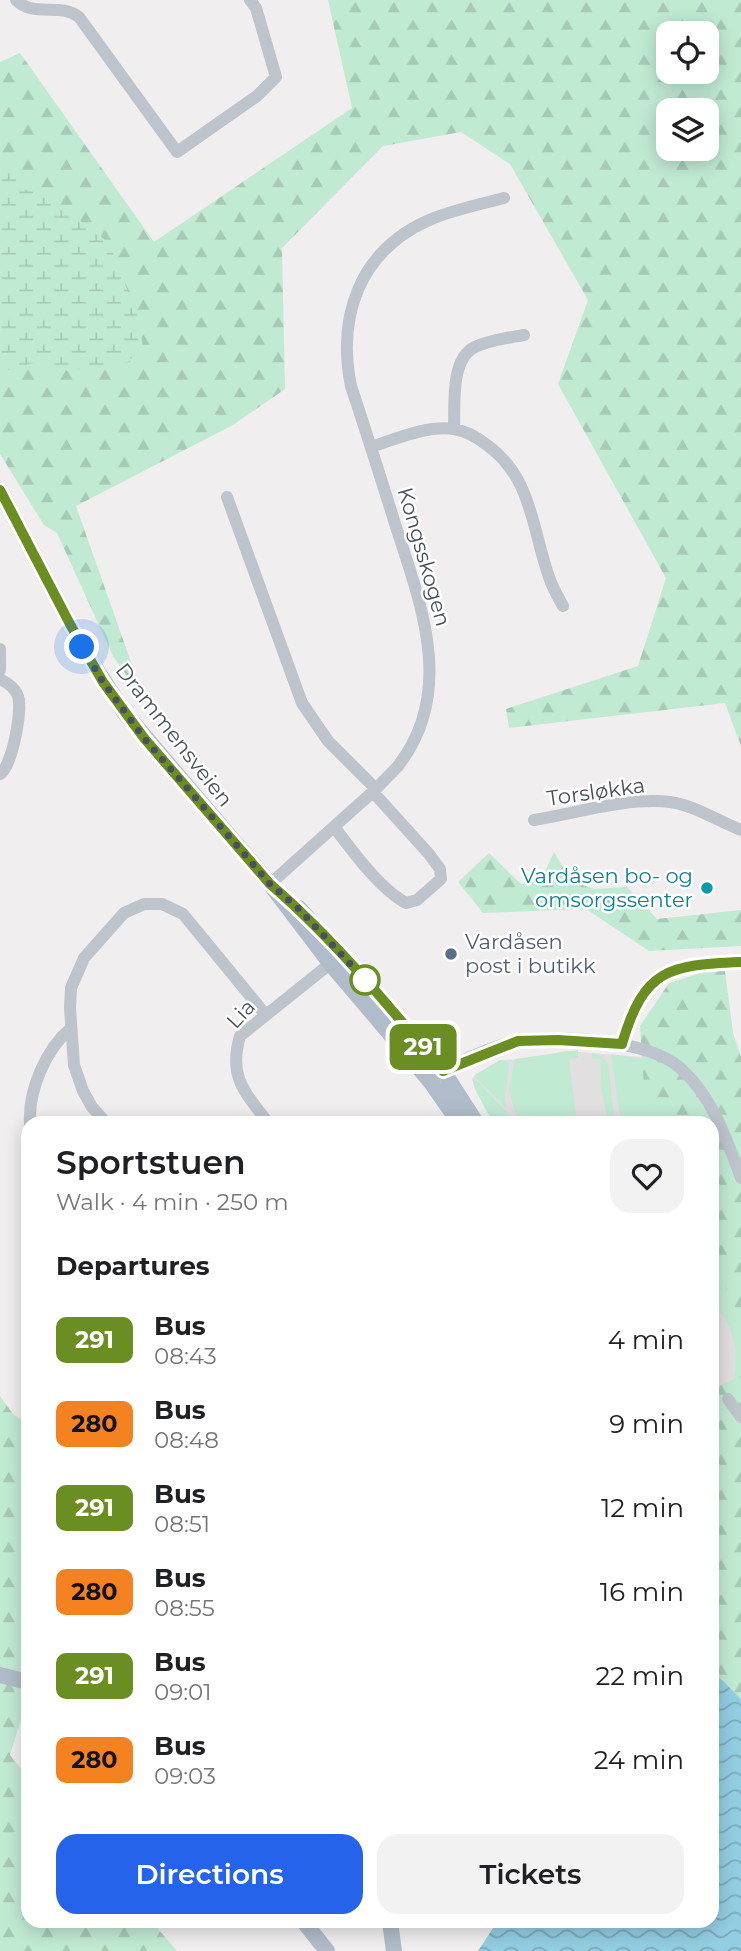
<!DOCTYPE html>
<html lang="en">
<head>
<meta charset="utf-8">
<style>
	:root { --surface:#fff; --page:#f2f2f2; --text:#202124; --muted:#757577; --accent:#2563eb }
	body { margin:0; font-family:Montserrat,sans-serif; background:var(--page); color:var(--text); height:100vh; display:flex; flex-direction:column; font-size:26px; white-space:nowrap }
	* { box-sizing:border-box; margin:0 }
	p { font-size:23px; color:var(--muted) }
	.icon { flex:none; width:38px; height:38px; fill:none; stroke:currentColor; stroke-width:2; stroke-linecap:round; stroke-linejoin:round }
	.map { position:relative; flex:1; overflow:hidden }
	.drawer { position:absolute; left:21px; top:1116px; width:698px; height:812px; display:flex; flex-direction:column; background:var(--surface); border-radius:21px; box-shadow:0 4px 18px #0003 }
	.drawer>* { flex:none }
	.badge { padding:0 14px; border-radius:10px; font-size:24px; line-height:46px }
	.buttons { position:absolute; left:656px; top:21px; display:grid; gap:14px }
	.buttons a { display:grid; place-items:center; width:63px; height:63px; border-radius:14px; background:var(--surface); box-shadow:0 4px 18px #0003; font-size:35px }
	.you { position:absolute; width:35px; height:35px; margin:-18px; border:5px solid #fff; border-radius:50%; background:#1a73e8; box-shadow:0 0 0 10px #1a73e833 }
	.map>.badge { position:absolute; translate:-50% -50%; box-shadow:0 0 0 4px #fff }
	h2 { padding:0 35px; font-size:26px; line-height:63px }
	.round { display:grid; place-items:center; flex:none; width:74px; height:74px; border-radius:21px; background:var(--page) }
	.summary { display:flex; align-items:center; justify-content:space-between; height:119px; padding:0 35px }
	h1 { font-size:33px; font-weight:600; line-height:52px }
	.action { display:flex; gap:14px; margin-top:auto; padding:14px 35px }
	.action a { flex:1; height:80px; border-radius:21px; background:var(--accent); color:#fff; font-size:28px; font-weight:600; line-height:80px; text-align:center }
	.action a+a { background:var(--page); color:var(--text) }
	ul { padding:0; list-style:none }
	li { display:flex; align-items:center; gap:21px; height:84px; padding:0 35px }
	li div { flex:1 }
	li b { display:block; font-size:26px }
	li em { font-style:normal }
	li .badge { min-width:77px; font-weight:700; text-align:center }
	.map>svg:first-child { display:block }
	.education { fill:#e1dfdf }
	.grass { fill:#c1ead3 }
	.forest { fill:url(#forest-firs); fill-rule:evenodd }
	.wetland { fill:url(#wetland-marsh) }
	.water { fill:url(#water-waves) }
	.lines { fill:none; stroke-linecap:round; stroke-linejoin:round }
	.minor { stroke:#bec4cb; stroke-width:12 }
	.major { stroke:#b0bcca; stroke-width:16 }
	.line-casing { stroke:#fff; stroke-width:16 }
	.line { stroke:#6b8e23; stroke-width:10 }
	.walk { stroke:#485059; stroke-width:7; stroke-dasharray:0 12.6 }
	.culture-dot { fill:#0f9aa8; stroke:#fff; stroke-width:2.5 }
	.service-dot { fill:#5c6f8a; stroke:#fff; stroke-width:2.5 }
	.stop-dot { fill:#fff; stroke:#6b8e23; stroke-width:3.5 }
	.labels { text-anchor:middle; stroke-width:5; stroke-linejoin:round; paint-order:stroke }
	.street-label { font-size:21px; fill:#485059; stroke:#fff }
	.culture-label { font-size:21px; fill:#0d838f; stroke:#fff; text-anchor:end }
	.service-label { font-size:21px; fill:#4e5e75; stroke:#fff; text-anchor:start }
</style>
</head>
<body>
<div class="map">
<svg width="741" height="1951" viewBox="0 0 741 1951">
	<defs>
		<pattern id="forest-firs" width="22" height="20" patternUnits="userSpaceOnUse" patternTransform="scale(1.75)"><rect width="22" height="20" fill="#c1ead3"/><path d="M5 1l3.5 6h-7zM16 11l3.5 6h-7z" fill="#a7cab7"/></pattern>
		<pattern id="wetland-marsh" width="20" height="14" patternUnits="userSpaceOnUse" patternTransform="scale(1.75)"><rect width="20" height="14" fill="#c1ead3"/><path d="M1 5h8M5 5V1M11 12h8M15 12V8" fill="none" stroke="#a7cab7"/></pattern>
		<pattern id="water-waves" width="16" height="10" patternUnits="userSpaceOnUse" patternTransform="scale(1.75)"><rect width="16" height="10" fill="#93cde2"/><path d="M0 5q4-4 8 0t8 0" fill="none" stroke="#7aa9ba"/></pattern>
	</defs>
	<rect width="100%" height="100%" fill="#f0eeee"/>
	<path class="education" d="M567 1051 642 1057 692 1123H493L475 1089 472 1079 476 1074 500 1060 523 1059Z
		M712 1168 741 1252V1387L712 1404Z"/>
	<path class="grass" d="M578 1050V1057L569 1060 577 1123H518L509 1090 515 1059Z
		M592 1053 602 1057 608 1064 615 1123H608L602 1091 600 1059H592Z
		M611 1054 661 1062 645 1101 655 1123H621Z
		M500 1060 506 1061 509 1064 505 1099 507 1109 474 1076Z
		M473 1080 477 1081 508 1113 513 1123H493L475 1089Z
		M712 1256 741 1322V1391L733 1384C740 1350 735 1328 712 1301Z"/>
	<path class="forest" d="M328 0H741V746L725 703 509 728 506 709 638 666 666 578 558 384 588 300 510 164 461 132 383 146 282 248 285 389 233 425 76 506 145 702 113 656 57 533 44 525 0 454V62L20 53 154 242 352 108ZM668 33H707V72H668ZM668 110H707V149H668Z
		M554 852 571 881 594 889 627 887 657 919 741 910V946L649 951 586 909 483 913 458 882 489 853 521 884 541 880Z
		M725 971 733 1033 741 1057V1322L712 1256V1124L655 1123 645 1101 640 1026 669 983 701 973Z
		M741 1376V1699L712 1670V1389Z
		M0 1396 13 1414 28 1424V1697L10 1755 28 1777V1922H152L177 1951H0Z"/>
	<path class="wetland" d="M0 154 24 189 48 196 109 243 136 312 143 346 128 362 68 371 37 362 0 372Z"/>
	<path class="water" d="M712 1670 741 1699V1951H478L497 1922H712Z"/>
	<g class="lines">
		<path class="minor" d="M16 0C34 18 60 2 79 17L177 152 257 96 276 77 256 8 250 0
			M454 429C455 405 450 359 475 347 490 340 508 338 524 335
			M371 447C396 439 427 425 454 429 466 431 478 438 487 445 532 477 532 529 549 577 552 587 558 597 563 606
			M227 497 302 703 328 741 376 789 270 884
			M0 649V670
			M0 679C6 682 14 687 17 694 24 706 12 767 0 774
			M376 789C383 781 391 774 398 766 455 693 422 607 397 530 382 482 367 434 351 386 337 317 359 252 427 221 451 210 478 205 504 198
			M534 820C576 813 628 797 670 802 694 805 718 821 741 830
			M335 828C353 852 380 889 406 903L417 900 441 879 440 869 429 854 373 792
			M622 1044C644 969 668 965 741 962
			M436 1076C452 1063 498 1044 519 1041 559 1034 647 1040 679 1067 712 1095 727 1140 741 1178
			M30 1124C28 1090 46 1049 71 1028
			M107 1124 92 1107 83 1091 74 1065 70 1008 71 988 84 958 124 913 144 904H162L183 914 265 1014
			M269 1124C245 1092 228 1078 240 1036L336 959
			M728 1399 741 1417"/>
		<path class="major" d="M0 490 82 647 124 712 270 884 330 963 430 1081 460 1124
			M299 908 443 1071 477 1124
			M0 1675 28 1682
			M304 1922 327 1951
			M390 1922 394 1951"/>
	</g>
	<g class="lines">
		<defs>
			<path id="line" d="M0 490 71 626 103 682 144 738 270 884C334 939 389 1006 443 1071L518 1041 558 1040 622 1044C644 969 668 965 741 962"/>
		</defs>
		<use href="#line" class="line-casing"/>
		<use href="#line" class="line"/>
		<path class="walk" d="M82 647 103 682 144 738 270 884 298 908 365 980"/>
	</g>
	<circle class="culture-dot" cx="707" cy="888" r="7"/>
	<circle class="service-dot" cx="451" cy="954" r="7"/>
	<circle class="stop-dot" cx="365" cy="980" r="14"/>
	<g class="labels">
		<g class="street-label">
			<text transform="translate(424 557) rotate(74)" y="7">Kongsskogen</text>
			<text transform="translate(174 735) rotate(52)" y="7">Drammensveien</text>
			<text transform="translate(596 792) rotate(-8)" y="7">Torsløkka</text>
			<text transform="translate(241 1014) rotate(-47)" y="7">Lia</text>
		</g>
		<g class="culture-label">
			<text x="693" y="883">Vardåsen bo- og<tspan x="693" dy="24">omsorgssenter</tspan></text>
		</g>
		<g class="service-label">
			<text x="465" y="949">Vardåsen<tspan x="465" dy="24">post i butikk</tspan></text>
		</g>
	</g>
</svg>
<div class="buttons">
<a><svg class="icon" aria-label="locate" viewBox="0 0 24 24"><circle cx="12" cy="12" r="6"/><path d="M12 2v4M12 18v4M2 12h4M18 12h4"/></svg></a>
<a><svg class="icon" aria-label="layers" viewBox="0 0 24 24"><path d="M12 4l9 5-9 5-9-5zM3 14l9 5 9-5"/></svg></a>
</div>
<div class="you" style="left:82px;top:647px"></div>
<b class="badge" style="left:423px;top:1047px;background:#6b8e23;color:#fff">291</b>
<section class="drawer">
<div class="summary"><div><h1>Sportstuen</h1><p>Walk · 4 min · 250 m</p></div><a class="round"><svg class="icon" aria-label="heart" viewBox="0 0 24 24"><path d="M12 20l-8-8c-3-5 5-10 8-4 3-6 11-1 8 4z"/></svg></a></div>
<h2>Departures</h2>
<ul>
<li><span class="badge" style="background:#6b8e23;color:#fff">291</span><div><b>Bus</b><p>08:43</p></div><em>4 min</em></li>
<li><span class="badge" style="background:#f58220;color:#111">280</span><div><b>Bus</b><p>08:48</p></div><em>9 min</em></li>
<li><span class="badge" style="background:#6b8e23;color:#fff">291</span><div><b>Bus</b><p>08:51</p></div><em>12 min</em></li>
<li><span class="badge" style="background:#f58220;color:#111">280</span><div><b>Bus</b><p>08:55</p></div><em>16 min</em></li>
<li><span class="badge" style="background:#6b8e23;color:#fff">291</span><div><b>Bus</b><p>09:01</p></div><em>22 min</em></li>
<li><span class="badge" style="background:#f58220;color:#111">280</span><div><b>Bus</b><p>09:03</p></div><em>24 min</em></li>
</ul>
<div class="action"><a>Directions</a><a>Tickets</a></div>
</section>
</div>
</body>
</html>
